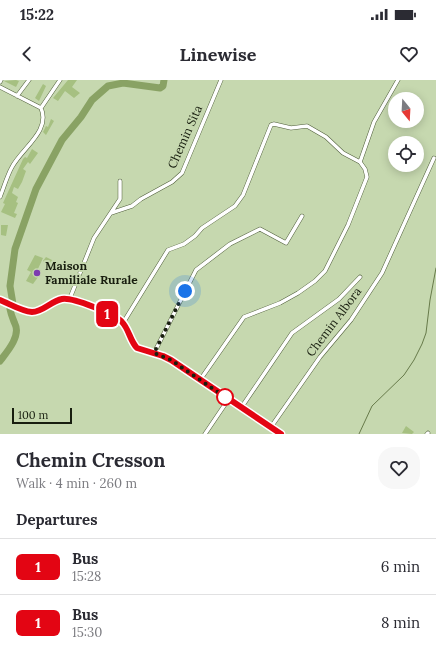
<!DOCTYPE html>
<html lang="en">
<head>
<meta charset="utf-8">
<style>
	:root { --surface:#fff; --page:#f7f7f7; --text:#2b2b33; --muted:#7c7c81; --line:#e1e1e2 }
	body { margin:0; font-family:Lora,serif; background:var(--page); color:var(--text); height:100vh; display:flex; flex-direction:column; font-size:15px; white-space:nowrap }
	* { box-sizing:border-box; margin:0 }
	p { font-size:13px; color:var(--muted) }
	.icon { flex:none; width:22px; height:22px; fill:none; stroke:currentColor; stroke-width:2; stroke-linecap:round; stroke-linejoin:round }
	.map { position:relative; height:354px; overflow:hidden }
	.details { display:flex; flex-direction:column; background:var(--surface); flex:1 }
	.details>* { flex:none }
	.badge { padding:0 8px; border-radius:6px; font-size:14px; line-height:26px }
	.needle { width:26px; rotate:162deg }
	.fabs { position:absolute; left:388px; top:12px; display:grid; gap:8px }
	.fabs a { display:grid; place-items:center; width:36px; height:36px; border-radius:50%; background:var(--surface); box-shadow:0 2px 10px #0003; font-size:20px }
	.scale { position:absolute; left:12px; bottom:10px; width:60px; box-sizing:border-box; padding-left:4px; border:2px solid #181e0f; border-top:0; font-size:11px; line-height:14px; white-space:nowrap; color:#181e0f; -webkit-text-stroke:3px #c6d8af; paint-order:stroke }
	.you { position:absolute; width:20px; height:20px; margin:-10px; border:3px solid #fff; border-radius:50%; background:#1a73e8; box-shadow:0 0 0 6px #1a73e833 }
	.map>.badge { position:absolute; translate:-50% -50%; box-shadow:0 0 0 2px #fff }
	h2 { padding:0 16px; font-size:15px; line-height:36px }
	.round { display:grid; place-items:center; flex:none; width:42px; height:42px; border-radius:16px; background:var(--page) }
	.overview { display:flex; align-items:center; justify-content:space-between; height:68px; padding:0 16px }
	h1 { font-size:19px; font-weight:700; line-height:30px }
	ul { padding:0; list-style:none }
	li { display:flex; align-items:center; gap:12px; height:56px; padding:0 16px; border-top:1px solid var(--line) }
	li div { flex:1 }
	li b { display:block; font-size:15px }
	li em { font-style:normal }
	li .badge { min-width:44px; font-weight:700; text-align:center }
	.status { display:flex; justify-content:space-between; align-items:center; height:28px; padding:0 20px; background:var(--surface); direction:ltr }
	.status svg { height:11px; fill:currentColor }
	header { display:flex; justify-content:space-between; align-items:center; height:52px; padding:0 16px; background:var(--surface); font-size:18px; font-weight:700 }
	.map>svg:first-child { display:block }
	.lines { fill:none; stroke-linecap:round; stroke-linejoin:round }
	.stream { stroke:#677a4a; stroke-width:1 }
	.river { stroke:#89a264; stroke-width:7 }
	.building { fill:#a6c081 }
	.minor-casing { stroke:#505e3b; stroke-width:4.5 }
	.secondary-casing { stroke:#505e3b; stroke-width:5.5 }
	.minor { stroke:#fff; stroke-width:3.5 }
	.secondary { stroke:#fff; stroke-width:4.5 }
	.line-casing { stroke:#fff; stroke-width:9 }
	.line { stroke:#e30513; stroke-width:6 }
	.walk { stroke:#181e0f; stroke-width:4; stroke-dasharray:0 7.2 }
	.poi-dot { fill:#7d3cb0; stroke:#c6d8af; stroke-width:1.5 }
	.stop-dot { fill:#fff; stroke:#e30513; stroke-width:2 }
	.labels { text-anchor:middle; stroke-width:4; stroke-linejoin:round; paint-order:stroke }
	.street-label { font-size:12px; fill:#181e0f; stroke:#c6d8af }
	.poi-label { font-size:12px; font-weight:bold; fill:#181e0f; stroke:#c6d8af; text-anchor:start }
</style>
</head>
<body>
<div class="status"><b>15:22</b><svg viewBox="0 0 49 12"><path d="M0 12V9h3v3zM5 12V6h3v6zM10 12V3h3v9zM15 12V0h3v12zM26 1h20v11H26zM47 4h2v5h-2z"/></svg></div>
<header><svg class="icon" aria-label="back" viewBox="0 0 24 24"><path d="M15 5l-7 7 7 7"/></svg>Linewise<svg class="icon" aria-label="heart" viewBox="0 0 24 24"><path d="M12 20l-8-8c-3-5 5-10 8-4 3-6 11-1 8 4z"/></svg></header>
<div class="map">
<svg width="436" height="354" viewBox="0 0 436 354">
	<rect width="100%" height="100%" fill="#c6d8af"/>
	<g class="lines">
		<path class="stream" d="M359 354 372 326 404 295 414 280 422 264 426 253 430 220 436 188"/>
		<path class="river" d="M0 281C7 272 21 256 15 244 13 239 11 235 10 229L13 224 10 206 15 169 36 109 62 60 81 37 92 20 108 6 123 3 160 8 163 6 164 0"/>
	</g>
	<path class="building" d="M16 0 19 1 16 7 4 1Z
		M68 0H77L72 7 80 13 74 18 65 11 58 21 53 18Z
		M43 4 46 6 39 21 35 18Z
		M51 39 54 41 46 55 43 52 46 46 48 47Z
		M32 69 38 73 30 84 28 82 23 89 26 91 22 102 18 109 14 107 12 113 18 117 16 122 18 123 14 133 17 134 15 138 1 132 5 124 3 123 23 79 25 77 27 78Z
		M1 145H8L6 156 1 155Z
		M35 175 43 178 37 191 41 193 33 204 26 201 31 192 27 190Z
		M46 177 56 182 53 187 43 181Z
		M406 346 414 352 412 354 402 353Z"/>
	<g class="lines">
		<defs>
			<path id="minor" d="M0 2 1 0
				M0 7 41 28 60 0
				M17 16 29 0
				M0 117C4 107 7 96 12 87 22 68 51 51 41 28
				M111 133 132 126 141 119 172 102 182 93 221 0
				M70 218 94 158 120 119V101
				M123 243 168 170 184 164 195 156 202 148 235 126 243 115 271 45 274 44 291 48 307 46 326 57 343 73 360 82
				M154 273 196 190 230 164 260 149 286 163 302 136
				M200 300 244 237 280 223 298 213 315 201 325 191 348 145 367 97 365 89 360 82 374 42 398 0
				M241 328 292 253 339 219 360 197
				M271 347 320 277 351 240 382 193 434 78
				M205 354 228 320
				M427 354 428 353"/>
			<path id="secondary" d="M0 220 31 232 41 230 61 219 70 218 77 220 121 241 137 268 163 276 171 280 281 354"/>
		</defs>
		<use href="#minor" class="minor-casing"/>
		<use href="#secondary" class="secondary-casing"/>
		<use href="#minor" class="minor"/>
		<use href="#secondary" class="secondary"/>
	</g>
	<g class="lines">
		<defs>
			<path id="line" d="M0 220C10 224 21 231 32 232 43 232 51 221 62 219 72 217 115 234 122 242 129 249 130 261 137 268L163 276 171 280 281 354"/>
		</defs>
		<use href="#line" class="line-casing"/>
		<use href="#line" class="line"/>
		<path class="walk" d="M185 211 154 273 171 280 225 317"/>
	</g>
	<circle class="poi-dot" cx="37" cy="193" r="4"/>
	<circle class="stop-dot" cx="225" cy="317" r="8"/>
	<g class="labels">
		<g class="street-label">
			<text transform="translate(185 57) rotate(-66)" y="4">Chemin Sita</text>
			<text transform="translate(334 242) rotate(-53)" y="4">Chemin Albora</text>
		</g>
		<g class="poi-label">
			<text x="45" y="190">Maison<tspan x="45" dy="14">Familiale Rurale</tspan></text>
		</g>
	</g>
</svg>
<div class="fabs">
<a><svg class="needle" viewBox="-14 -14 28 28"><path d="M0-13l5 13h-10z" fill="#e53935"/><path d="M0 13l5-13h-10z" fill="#7c7c81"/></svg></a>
<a><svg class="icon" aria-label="locate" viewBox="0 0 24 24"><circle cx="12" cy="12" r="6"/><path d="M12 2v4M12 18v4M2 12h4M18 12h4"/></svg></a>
</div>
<div class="scale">100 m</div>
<div class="you" style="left:185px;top:211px"></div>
<b class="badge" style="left:107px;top:234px;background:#e30513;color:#fff">1</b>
</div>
<section class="details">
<div class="overview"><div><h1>Chemin Cresson</h1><p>Walk · 4 min · 260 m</p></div><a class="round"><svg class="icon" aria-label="heart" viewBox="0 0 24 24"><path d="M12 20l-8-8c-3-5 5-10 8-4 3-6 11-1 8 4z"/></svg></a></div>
<h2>Departures</h2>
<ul>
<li><span class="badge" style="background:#e30513;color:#fff">1</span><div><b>Bus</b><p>15:28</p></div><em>6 min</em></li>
<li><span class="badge" style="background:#e30513;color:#fff">1</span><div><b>Bus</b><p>15:30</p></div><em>8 min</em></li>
</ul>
</section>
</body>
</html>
